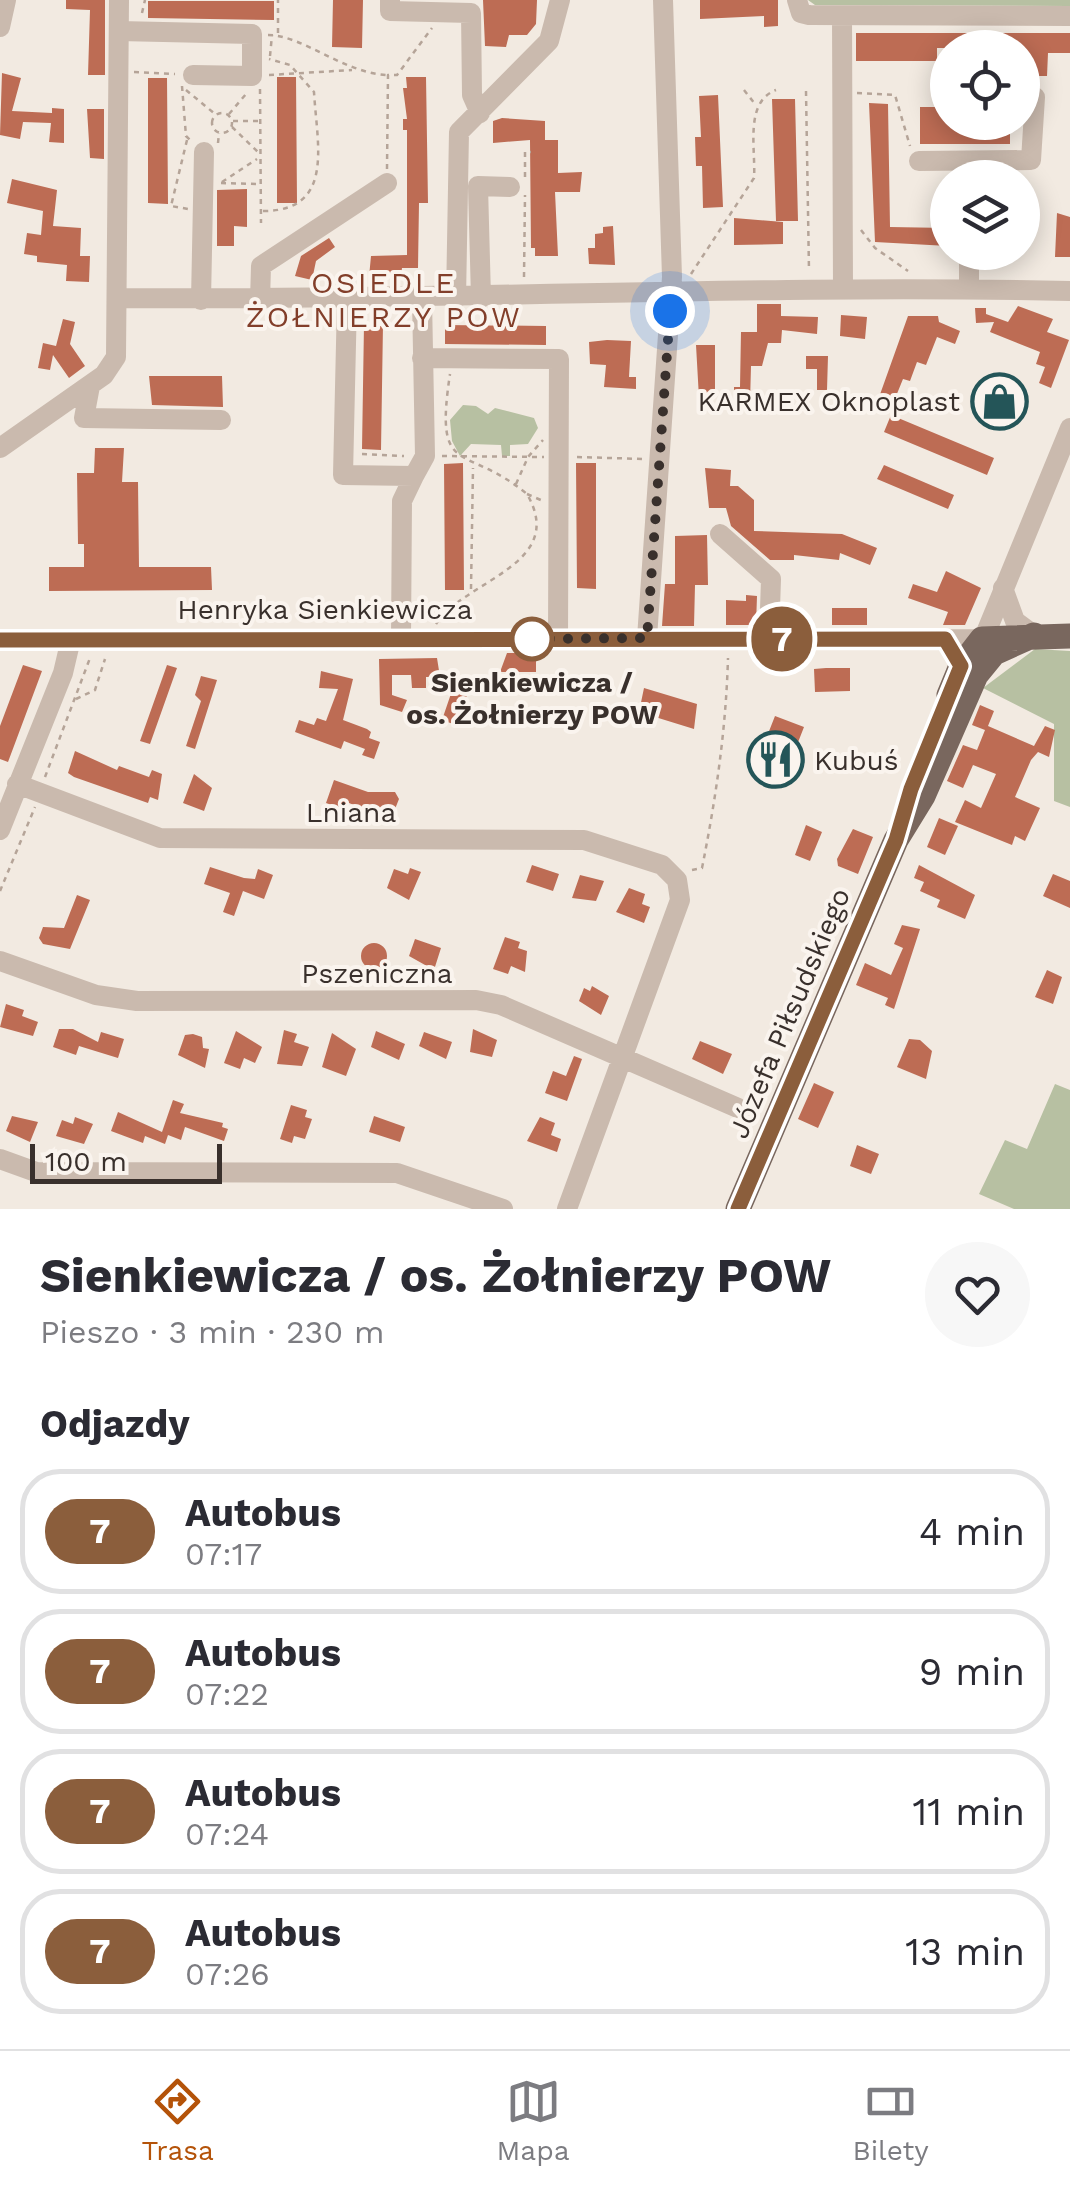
<!DOCTYPE html>
<html lang="pl">
<head>
<meta charset="utf-8">
<style>
	:root { --surface:#fff; --page:#f7f7f7; --text:#2b2b33; --muted:#7c7c81; --line:#e1e1e2; --accent:#b45309 }
	body { margin:0; font-family:"Work Sans",sans-serif; background:var(--page); color:var(--text); height:100vh; display:flex; flex-direction:column; font-size:38px; white-space:nowrap }
	* { box-sizing:border-box; margin:0 }
	p { font-size:32px; color:var(--muted) }
	.icon { flex:none; width:55px; height:55px; fill:none; stroke:currentColor; stroke-width:2; stroke-linecap:round; stroke-linejoin:round }
	.map { position:relative; height:1209px; overflow:hidden }
	.sheet { display:flex; flex-direction:column; background:var(--surface); flex:1 }
	.sheet>* { flex:none }
	.badge { padding:0 20px; border-radius:32px; font-size:35px; line-height:65px }
	.tools { position:absolute; left:930px; top:30px; display:grid; gap:20px }
	.tools a { display:grid; place-items:center; width:110px; height:110px; border-radius:50%; background:var(--surface); box-shadow:0 5px 25px #0003; font-size:50px }
	.scale { position:absolute; left:30px; bottom:25px; width:192px; box-sizing:border-box; padding-left:10px; border:5px solid #39302c; border-top:0; font-size:28px; line-height:35px; white-space:nowrap; color:#39302c; -webkit-text-stroke:8px #faf4ee; paint-order:stroke }
	.you { position:absolute; width:50px; height:50px; margin:-25px; border:8px solid #fff; border-radius:50%; background:#1a73e8; box-shadow:0 0 0 15px #1a73e833 }
	.map>.badge { position:absolute; translate:-50% -50%; box-shadow:0 0 0 5px #fff }
	h2 { padding:0 40px; font-size:38px; line-height:90px }
	.round { display:grid; place-items:center; flex:none; width:105px; height:105px; border-radius:52px; background:var(--page) }
	.head { display:flex; align-items:center; justify-content:space-between; height:170px; padding:0 40px }
	h1 { font-size:48px; font-weight:700; line-height:75px }
	ul { padding:0; list-style:none }
	li { display:flex; align-items:center; gap:30px; height:125px; margin:0 20px 15px; padding:0 20px; border:5px solid var(--line); border-radius:40px }
	li div { flex:1 }
	li b { display:block; font-size:38px }
	li em { font-style:normal }
	li .badge { min-width:110px; font-weight:700; text-align:center }
	.menu { display:flex; justify-content:space-around; align-items:center; height:140px; border-top:2px solid var(--line); background:var(--surface); font-size:28px; color:var(--muted) }
	.menu a { display:grid; justify-items:center; gap:5px }
	.menu .active { color:var(--accent) }
	.map>svg:first-child { display:block }
	.green { fill:#b7c0a2 }
	.building { fill:#bd6c54 }
	.lines { fill:none; stroke-linecap:round; stroke-linejoin:round }
	.path { stroke:#b5a498; stroke-width:2.5; stroke-dasharray:5 5; stroke-linecap:butt }
	.minor { stroke:#cabaae; stroke-width:20 }
	.major { stroke:#79675e; stroke-width:25 }
	.line-casing { stroke:#fff; stroke-width:22 }
	.line { stroke:#8b5e3c; stroke-width:15 }
	.walk { stroke:#39302c; stroke-width:10; stroke-dasharray:0 18 }
	.stop-dot { fill:#fff; stroke:#8b5e3c; stroke-width:5 }
	.labels { text-anchor:middle; stroke-width:8; stroke-linejoin:round; paint-order:stroke }
	.poi-label { font-size:28px; fill:#39302c; stroke:#faf4ee; text-anchor:end }
	.street-label { font-size:28px; fill:#39302c; stroke:#faf4ee }
	.stop-label { font-size:28px; font-weight:bold; fill:#39302c; stroke:#faf4ee }
	.neighbourhood-label { font-size:30px; letter-spacing:2.5px; fill:#823e2a; stroke:#faf4ee }
</style>
</head>
<body>
<div class="map">
<svg width="1070" height="1209" viewBox="0 0 1070 1209">
	<rect width="100%" height="100%" fill="#f2eae1"/>
	<path class="green" d="M808 0H1070V6L815 5Z
		M463 405 476 406 488 414 495 408 534 418 538 428 528 444 510 445V456H502L501 445 471 444 460 456 452 441 450 420Z
		M1035 649 1070 651V807L1054 801V724L983 688Z
		M1055 1084 1070 1090V1209H1014L979 1194 1005 1140 1027 1149Z"/>
	<path class="building" d="M66 0H105V75H88L90 10 66 9Z
		M333 0H363L362 48 332 47Z
		M483 0H537L536 24 527 35H509L506 47 485 46Z
		M700 0H778V26L764 27V16L700 19Z
		M148 1H274V20L148 18Z
		M856 33H1070V53H1048L1047 76H1032V62L1022 55V48H937V61H856Z
		M2 73 21 78 12 111 52 113V108L64 109V143L49 142 51 123 23 122 20 139 0 135Z
		M277 77H296L297 203H277Z
		M406 77H426L428 203H419L418 268H402L401 276 369 277 371 256 407 255V130H403V119H407L403 88H407Z
		M148 78H167L168 204 148 203Z
		M718 95 723 207 703 208 702 166H696L695 137H701L699 96Z
		M772 99H795L798 221H776Z
		M869 103 888 104 890 227 948 228V246L875 242Z
		M920 107H948V122H1010V144H920Z
		M87 109H104V159L90 158Z
		M502 118 545 121V140H558V173L582 172 580 192H555L558 256H535V248H531L530 140 493 143V121Z
		M12 179 57 190 53 226 81 228 80 256H90L89 282 66 281 67 265 37 262V256L24 254 27 233 41 235 43 211 7 203Z
		M247 189V227L234 226V246H217V190Z
		M1057 213 1070 217V257H1055Z
		M734 218 783 222V244L734 245Z
		M613 226 615 265 589 264 588 248H595V234L603 233V227Z
		M329 238 335 247 316 261 312 280 295 276 301 256Z
		M757 304H781V316L818 317 817 334 782 330 781 343H768L762 366H751L750 403 734 402V387H740L741 332H757Z
		M1018 306 1053 319 1047 332 1069 340 1051 388 1039 383 1045 367 1036 364 1040 352 990 332 994 322 976 323 975 308H986V314L1008 322Z
		M841 315 867 317 865 339 840 336Z
		M908 316H938L939 322 960 331 955 344 937 337 926 365 917 362 910 381 903 379 892 406 878 400Z
		M63 319 75 322 70 344 85 366 69 378 53 355 50 370 38 368 43 343 56 346Z
		M364 324H383L381 450 362 449Z
		M445 325 546 326V345L445 344Z
		M607 340 631 341 629 377H636V389L604 387 606 365 590 364 589 342Z
		M696 345H715V398H699Z
		M806 356H828L827 390H817V369H806Z
		M149 376H222L223 407 152 405Z
		M995 380 1016 389 1003 422 982 413Z
		M891 415 994 458 987 475 884 432Z
		M95 448H124L122 482H138L139 567H211L212 590 49 591V567H84V544H78L77 473H94Z
		M463 463 464 590H445L444 464Z
		M576 463H596V589L577 588Z
		M884 465 954 495 948 509 877 479Z
		M705 468 731 470 730 486H738L754 500V531L842 534 877 548 870 565 840 553 839 560 794 555V560H770L731 526 726 508H709Z
		M707 535 708 585H695L694 626H662L665 584H675V536Z
		M946 571 981 588 965 625H943L948 612 908 598 913 584 937 592Z
		M746 595 757 596 756 625H726V600L746 601Z
		M832 608H867V625H832Z
		M507 653H536V672H500Z
		M437 658 440 677H426V688H412L411 675H392V695L407 700 402 712 380 705 379 659Z
		M23 665 42 671 8 762 0 759V726Z
		M167 665 177 668 150 744 140 741Z
		M826 668H850V691L815 692 814 669Z
		M321 671 353 679 343 720 367 729 371 732 369 738 380 742 374 759 362 755 365 749 344 741 341 749 295 732 299 720 314 725 317 718 326 721 338 689 319 688Z
		M201 676 217 680 195 749 186 746 201 701 195 695Z
		M456 679 471 684 456 725 442 720Z
		M644 688 697 704 694 729 639 712Z
		M980 705 994 711 988 726 1034 746 1045 726 1055 730 1049 757 1038 752 1031 760 1015 797 1040 808 1025 841 1015 836 1012 845 955 822 965 800 981 808 996 774 973 765 963 788 947 781 963 745 977 750 985 730 972 725Z
		M775 716 804 727 781 786 753 772Z
		M75 751 117 770 119 766 149 777 152 770 162 774 158 800 150 797 148 803 74 777 68 773Z
		M194 774 212 788 204 811 183 803Z
		M334 780 368 792H395L399 799 393 814 373 806 371 812 349 803 346 810 326 803Z
		M939 818 958 826 945 855 927 847Z
		M806 825 822 832 810 861 795 855Z
		M853 829 873 837 858 874 838 866 837 859Z
		M532 865 559 874 553 891 526 882Z
		M919 865 975 895 965 919 937 907 940 900 920 891 924 882 914 878Z
		M210 867 244 878 255 879 258 869 273 875 264 899 243 891 234 916 223 912 230 893 204 884Z
		M410 868 421 872 409 900 387 888 394 869 408 874Z
		M1053 874 1070 881V908L1043 896Z
		M580 875 604 881 596 901 572 898Z
		M629 888 645 894 642 904 650 907 644 923 616 912Z
		M77 895 90 900 70 949 43 944 39 938 43 927 64 928Z
		M902 925 920 929 894 1009 885 1005 888 998 856 985 865 963 891 975 903 948 894 944Z
		M505 937 520 942 518 948 527 951 525 972 511 966 508 974 493 969Z
		M415 939 441 948 434 970 409 956Z
		M361 956a13 13 0 1 1 26 0a13 13 0 1 1-26 0Z
		M1047 970 1062 977 1053 1004 1035 997Z
		M592 986 609 996 601 1015 579 1001 584 988 590 991Z
		M6 1004 24 1010 22 1016 38 1022 33 1036 0 1027Z
		M59 1029H73L98 1042 101 1032 124 1039 118 1058 79 1046 76 1055 53 1047Z
		M473 1029 497 1040 492 1057 470 1052Z
		M284 1030 297 1034 294 1042 309 1047 302 1066 277 1064Z
		M236 1031 262 1047 255 1063 244 1058 240 1069 224 1063Z
		M376 1031 405 1044 399 1060 371 1047Z
		M424 1032 452 1042 446 1059 419 1046Z
		M332 1033 356 1049 346 1076 322 1067Z
		M193 1034 202 1037 203 1048 209 1049 205 1068 178 1055 185 1035Z
		M909 1039 920 1040 932 1051 926 1079 897 1067Z
		M700 1041 732 1054 723 1074 692 1059Z
		M574 1056 582 1059 567 1101 545 1093 553 1071 566 1076Z
		M814 1083 834 1092 818 1128 798 1119Z
		M173 1100 184 1104 180 1113 223 1123 222 1127 228 1129 224 1141 185 1127 181 1140 168 1135 165 1144 145 1136 143 1143 111 1131 118 1112 162 1132Z
		M291 1105 307 1110 305 1117 312 1119 305 1139 294 1136 292 1143 280 1139Z
		M12 1116 38 1122 30 1142 6 1131Z
		M374 1116 405 1127 400 1142 369 1132Z
		M75 1117 93 1124 84 1144 56 1136 62 1120 73 1124Z
		M540 1117 555 1123 551 1135 561 1139 557 1152 527 1141Z
		M857 1145 879 1154 871 1174 850 1166Z"/>
	<g class="lines">
		<path class="path" d="M142 13 145 0
			M278 33V0
			M268 35C302 35 342 72 386 75
			M270 56 272 35
			M134 72 175 74
			M269 75 352 70
			M182 86 186 136 191 141
			M260 89 261 223
			M186 90 215 114
			M744 90 755 104
			M806 91 809 271
			M857 93 895 95 910 146
			M212 123a10 10 0 1 1 20 0a10 10 0 1 1-20 0Z
			M229 114 246 94
			M233 121H260
			M232 127 258 152
			M187 140 171 206 188 209
			M218 143 219 133
			M387 169 388 75H397L432 28
			M525 177V152H531
			M222 182 257 159
			M221 183 258 184
			M263 211C335 211 317 145 314 92L290 65 269 59
			M861 230 875 248 908 271
			M691 274 754 178C756 149 744 102 776 90
			M524 277 525 195
			M362 454 404 456
			M442 456 544 457
			M577 457 644 459
			M516 484 528 457 543 440
			M527 494 543 501
			M471 589 473 468
			M436 624C466 579 568 565 527 494 464 442 434 480 450 374
			M76 699 95 690 105 659
			M45 777 90 658
			M692 870 702 868C716 798 726 729 728 658
			M0 891 35 807"/>
		<path class="minor" d="M390 0V11L471 13 472 95 480 113
			M797 0 801 13 809 15 1070 16
			M842 16 843 288
			M0 27 6 0
			M119 31 252 34V76L193 75
			M919 161 1031 160 1035 97
			M969 289V252
			M119 298C436 301 753 284 1070 291
			M481 298 478 186 510 187
			M456 299 459 132 549 41 560 0
			M201 300 204 152
			M347 300 343 475 414 476 425 456 422 299
			M260 301 261 266 387 183
			M422 358 559 359 558 639
			M90 386 84 418 221 420
			M0 448 104 375 116 357 119 0
			M720 534 771 579 769 639
			M1003 588 1015 621 1034 635
			M401 638 402 501 414 476
			M647 638 672 277 663 0
			M0 640 982 639
			M978 652 1070 428
			M17 784 160 838 584 840 662 865 677 880 680 900 567 1209
			M0 830 63 673 71 639
			M0 961 96 995 137 1001 476 1000 501 1005 738 1108
			M0 1159 36 1172 397 1173 503 1209"/>
		<path class="major" d="M949 695 961 666 982 639 1070 636
			M738 1209 896 840 923 796 976 675 994 653 1034 635"/>
	</g>
	<g class="lines">
		<defs>
			<path id="line" d="M0 640 945 639 961 666 911 789 896 840 738 1209"/>
		</defs>
		<use href="#line" class="line-casing"/>
		<use href="#line" class="line"/>
		<path class="walk" d="M532 639 647 638 670 311"/>
	</g>
	<defs>
		<symbol id="shop-ring" viewBox="-11 -11 22 22"><circle r="9.5" fill="#faf4ee" stroke="#245558" stroke-width="1.5"/><path d="M-5-2.5h2.3a2.7 3.5 0 0 1 5.4 0H5L5.5 6h-11ZM-1.5-2.5h3a1.5 2.3 0 0 0-3 0Z" fill="#245558"/></symbol>
		<symbol id="restaurant-ring" viewBox="-11 -11 22 22"><circle r="9.5" fill="#faf4ee" stroke="#245558" stroke-width="1.5"/><path d="M-5-6h1v4h1v-4h1v4h1v-4h1v5L-1.5 .5V6h-2V.5L-5-1ZM5-6V6H3V1.5H1.5Q1.5-4 5-6Z" fill="#245558"/></symbol>
	</defs>
	<g fill-rule="evenodd">
		<use href="#shop-ring" x="968" y="370" width="63" height="63"/>
		<use href="#restaurant-ring" x="744" y="728" width="63" height="63"/>
	</g>
	<circle class="stop-dot" cx="532" cy="639" r="20"/>
	<g class="labels">
		<g class="poi-label">
			<text x="960" y="411">KARMEX Oknoplast</text>
			<text x="814" y="770" text-anchor="start">Kubuś</text>
		</g>
		<g class="street-label">
			<text x="325" y="619">Henryka Sienkiewicza</text>
			<text x="351" y="822">Lniana</text>
			<text x="377" y="983">Pszeniczna</text>
			<text transform="translate(789 1013) rotate(-67)" y="10">Józefa Piłsudskiego</text>
		</g>
		<g class="stop-label">
			<text x="532" y="692">Sienkiewicza /<tspan x="532" dy="32">os. Żołnierzy POW</tspan></text>
		</g>
		<g class="neighbourhood-label">
			<text x="384" y="293">OSIEDLE<tspan x="384" dy="34">ŻOŁNIERZY POW</tspan></text>
		</g>
	</g>
</svg>
<div class="tools">
<a><svg class="icon" aria-label="locate" viewBox="0 0 24 24"><circle cx="12" cy="12" r="6"/><path d="M12 2v4M12 18v4M2 12h4M18 12h4"/></svg></a>
<a><svg class="icon" aria-label="layers" viewBox="0 0 24 24"><path d="M12 4l9 5-9 5-9-5zM3 14l9 5 9-5"/></svg></a>
</div>
<div class="scale">100 m</div>
<div class="you" style="left:670px;top:311px"></div>
<b class="badge" style="left:782px;top:639px;background:#8b5e3c;color:#fff">7</b>
</div>
<section class="sheet">
<div class="head"><div><h1>Sienkiewicza / os. Żołnierzy POW</h1><p>Pieszo · 3 min · 230 m</p></div><a class="round"><svg class="icon" aria-label="heart" viewBox="0 0 24 24"><path d="M12 20l-8-8c-3-5 5-10 8-4 3-6 11-1 8 4z"/></svg></a></div>
<h2>Odjazdy</h2>
<ul>
<li><span class="badge" style="background:#8b5e3c;color:#fff">7</span><div><b>Autobus</b><p>07:17</p></div><em>4 min</em></li>
<li><span class="badge" style="background:#8b5e3c;color:#fff">7</span><div><b>Autobus</b><p>07:22</p></div><em>9 min</em></li>
<li><span class="badge" style="background:#8b5e3c;color:#fff">7</span><div><b>Autobus</b><p>07:24</p></div><em>11 min</em></li>
<li><span class="badge" style="background:#8b5e3c;color:#fff">7</span><div><b>Autobus</b><p>07:26</p></div><em>13 min</em></li>
</ul>
</section>
<nav class="menu">
<a class="active"><svg class="icon" aria-label="directions" viewBox="0 0 24 24"><path d="M12 3l9 9-9 9-9-9zM9 14v-3h6M13 9l2 2-2 2"/></svg>Trasa</a>
<a><svg class="icon" aria-label="map" viewBox="0 0 24 24"><path d="M3 6l6-2 6 2 6-2v14l-6 2-6-2-6 2zM9 4v14M15 6v14"/></svg>Mapa</a>
<a><svg class="icon" aria-label="tickets" viewBox="0 0 24 24"><path d="M3 7h18v10H3zM15 7v10"/></svg>Bilety</a>
</nav>
</body>
</html>
